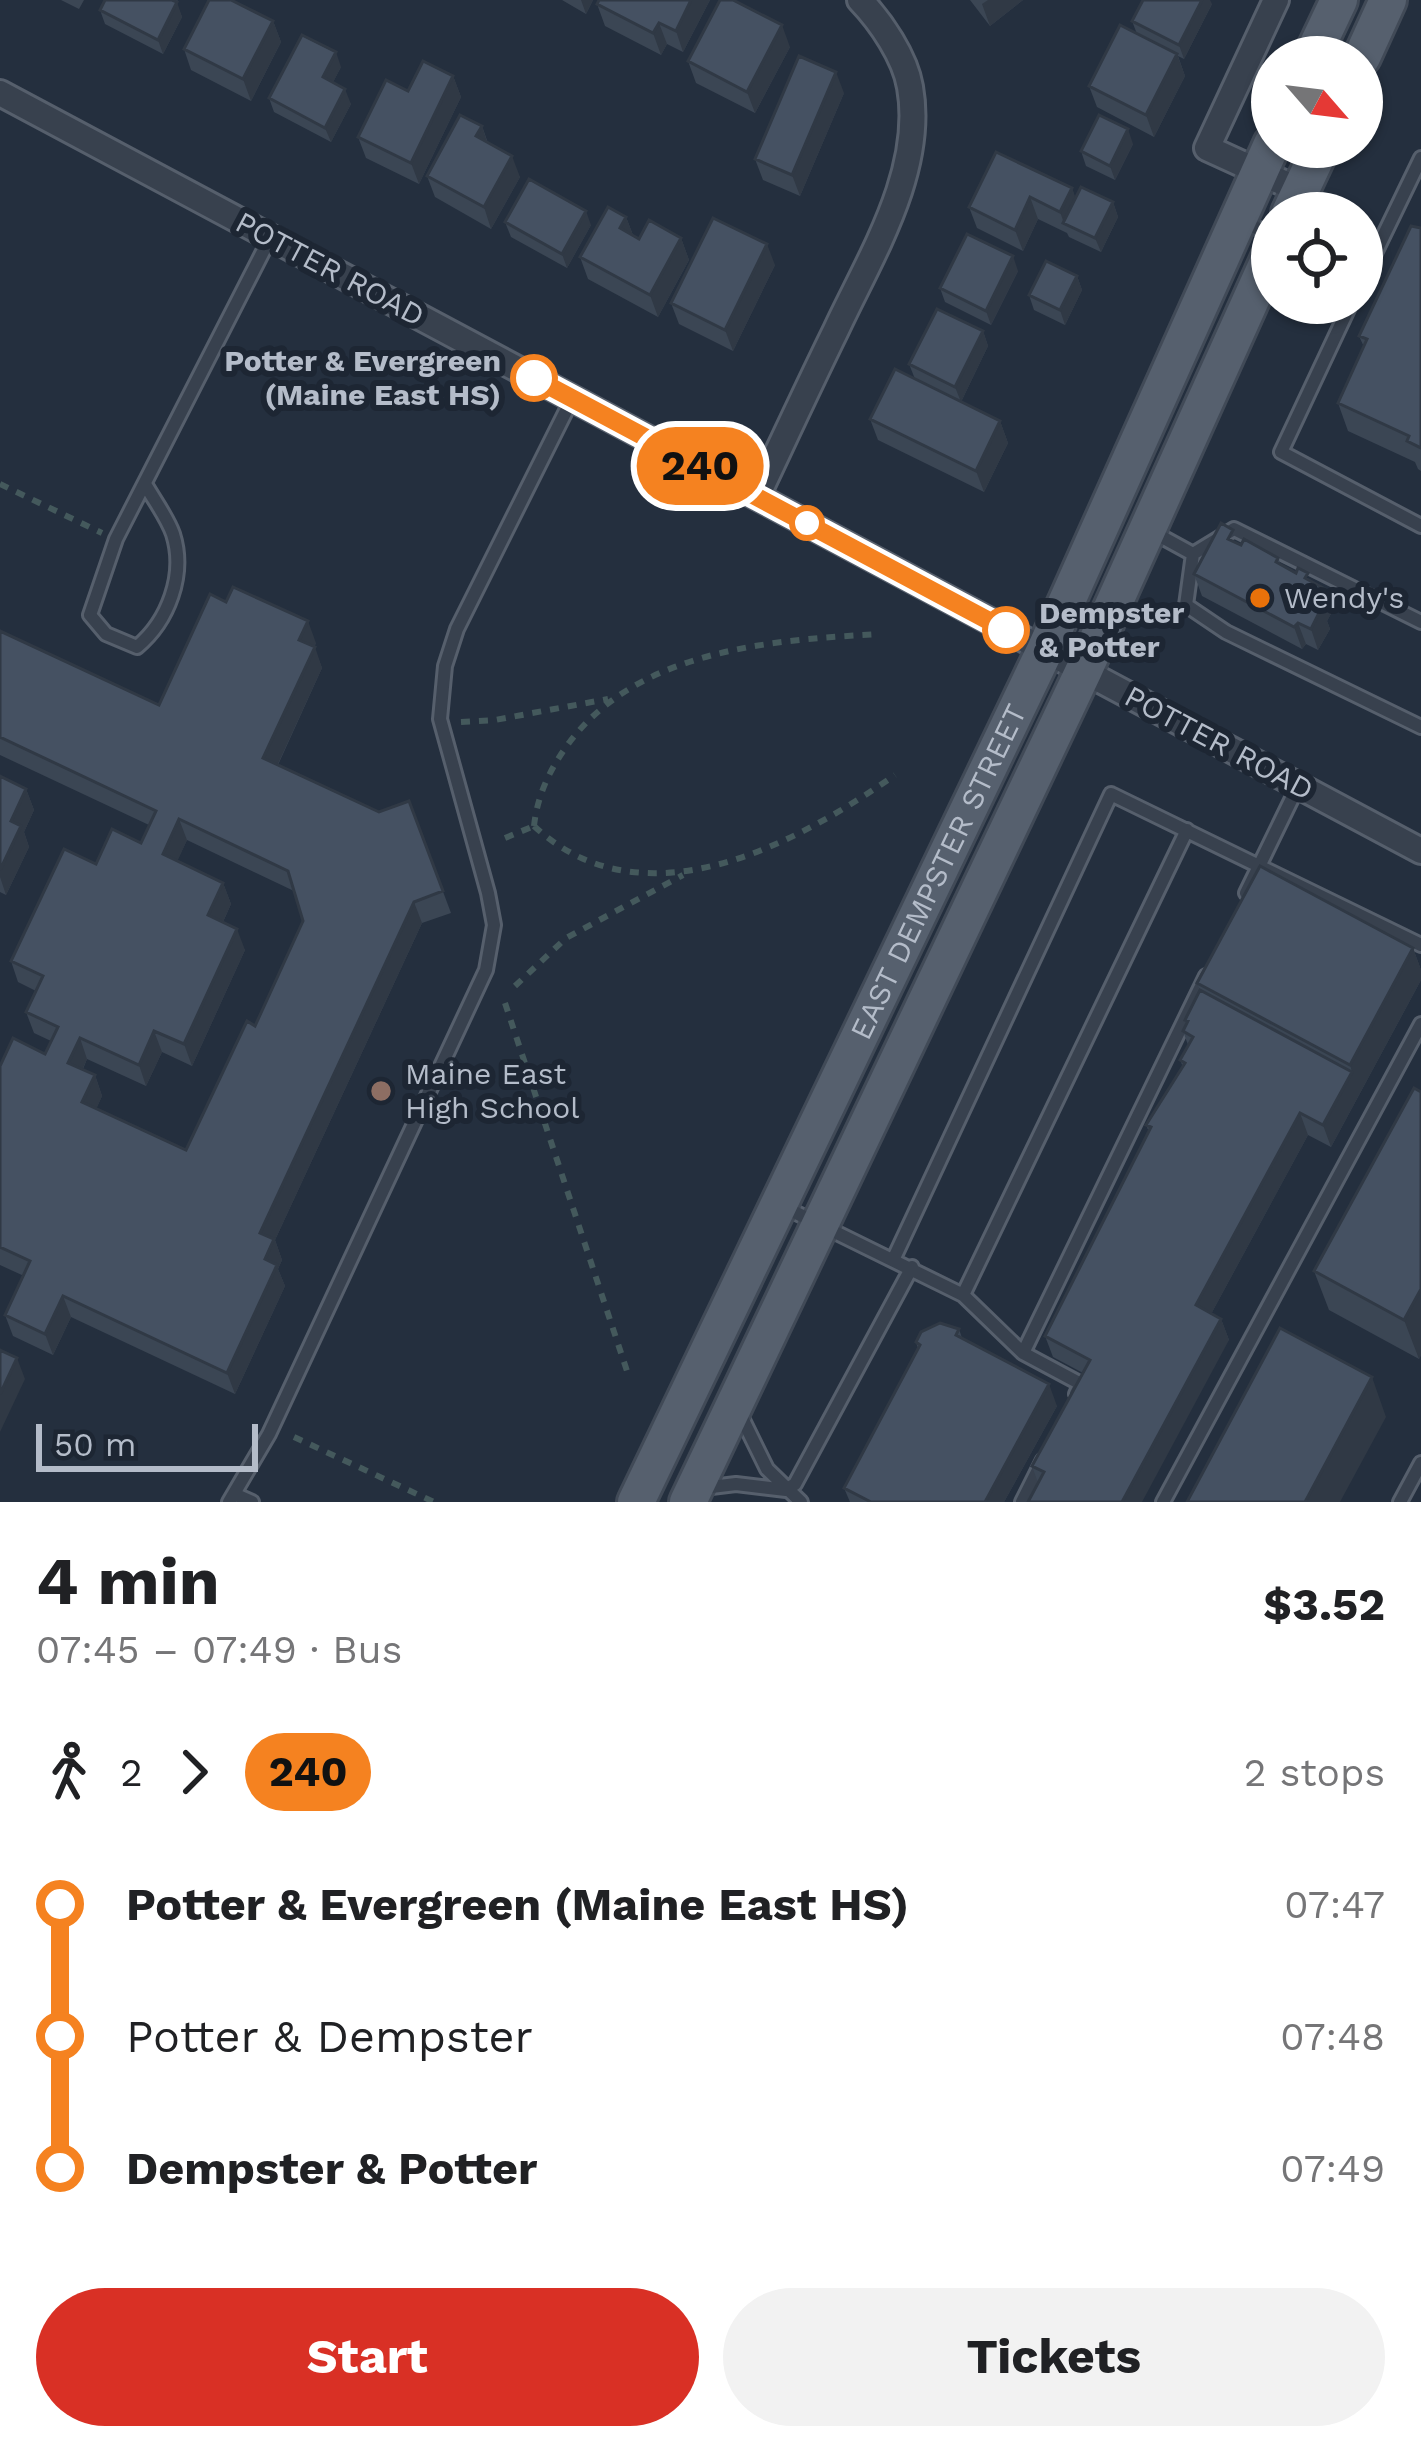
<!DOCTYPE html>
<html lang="en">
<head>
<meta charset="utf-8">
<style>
	:root { --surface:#fff; --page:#f2f2f2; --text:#202124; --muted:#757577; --accent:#d93025 }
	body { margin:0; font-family:"Work Sans",sans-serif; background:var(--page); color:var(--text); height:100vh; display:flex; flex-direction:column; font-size:45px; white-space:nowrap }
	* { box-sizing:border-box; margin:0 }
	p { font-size:39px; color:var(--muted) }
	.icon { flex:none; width:66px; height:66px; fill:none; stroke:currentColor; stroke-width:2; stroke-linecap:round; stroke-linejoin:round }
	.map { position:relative; height:1502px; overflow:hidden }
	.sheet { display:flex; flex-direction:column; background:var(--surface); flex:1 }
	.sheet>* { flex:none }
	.badge { padding:0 24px; border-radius:39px; font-size:42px; line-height:78px }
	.needle { width:78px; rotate:118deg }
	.fabs { position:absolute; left:1251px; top:36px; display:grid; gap:24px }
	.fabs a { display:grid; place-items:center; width:132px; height:132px; border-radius:50%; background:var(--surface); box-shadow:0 3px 9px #0004; font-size:60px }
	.scale { position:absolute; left:36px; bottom:30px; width:222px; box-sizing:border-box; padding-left:12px; border:6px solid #b4bcc9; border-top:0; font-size:33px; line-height:42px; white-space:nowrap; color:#b4bcc9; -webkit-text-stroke:9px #1d2633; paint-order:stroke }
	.map>.badge { position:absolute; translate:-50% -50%; box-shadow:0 0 0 6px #fff }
	.legs { display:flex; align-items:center; gap:18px; height:132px; padding:0 36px; font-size:39px }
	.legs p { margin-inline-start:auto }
	.overview { display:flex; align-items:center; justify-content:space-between; height:204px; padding:0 36px }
	h1 { font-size:66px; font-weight:700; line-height:90px }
	.button { display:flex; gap:24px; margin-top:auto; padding:24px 36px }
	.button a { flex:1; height:138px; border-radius:72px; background:var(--accent); color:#fff; font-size:48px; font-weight:700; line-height:138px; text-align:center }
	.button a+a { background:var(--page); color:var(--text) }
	ul { padding:0 36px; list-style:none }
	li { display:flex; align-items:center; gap:42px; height:132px; font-size:45px }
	li i { display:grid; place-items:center; width:18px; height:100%; margin:0 15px; background:currentColor }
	li i::after { content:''; width:30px; height:30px; margin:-15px; border:9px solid; border-radius:50%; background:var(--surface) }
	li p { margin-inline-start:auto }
	li:first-child i { background:linear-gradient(#0000 50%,currentColor 0) }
	li:last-child i { background:linear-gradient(currentColor 50%,#0000 0) }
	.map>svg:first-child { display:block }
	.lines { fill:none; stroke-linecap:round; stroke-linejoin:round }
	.lane-casing { stroke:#565f6c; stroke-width:18 }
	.street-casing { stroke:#565f6c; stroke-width:30 }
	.primary-casing { stroke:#414a57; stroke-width:42 }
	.path { stroke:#44595c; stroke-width:6; stroke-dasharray:9 9; stroke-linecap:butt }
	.lane { stroke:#38414e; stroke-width:12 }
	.street { stroke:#38414e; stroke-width:24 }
	.primary { stroke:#56606e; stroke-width:36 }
	.wall { fill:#3b4654; fill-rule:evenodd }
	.shaded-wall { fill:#303945 }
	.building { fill:#455162; stroke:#303945; stroke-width:3; fill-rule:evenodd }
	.line-1-casing { stroke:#fff; stroke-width:27 }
	.line-1 { stroke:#f58220; stroke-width:18 }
	.stop-1-dot { fill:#fff; stroke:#f58220; stroke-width:6 }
	.food-dot { fill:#e8710a; stroke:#1d2633; stroke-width:4.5 }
	.education-dot { fill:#8d6e63; stroke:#1d2633; stroke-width:4.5 }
	.labels { text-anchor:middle; stroke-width:12; stroke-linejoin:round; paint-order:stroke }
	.street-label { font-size:30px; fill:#b4bcc9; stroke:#1d2633 }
	.stop-label { font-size:30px; font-weight:bold; fill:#b4bcc9; stroke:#1d2633; text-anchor:end }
	.poi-label { font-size:30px; fill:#b4bcc9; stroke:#1d2633; text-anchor:start }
</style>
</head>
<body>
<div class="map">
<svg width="1421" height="1502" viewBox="0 0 1421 1502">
	<rect width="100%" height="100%" fill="#242f3e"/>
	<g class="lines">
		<defs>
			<path id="lane" d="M1244 222 1272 235
				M1362 280 1421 158
				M1351 303 1281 452 1421 526
				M145 484C154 500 167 517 173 534 186 575 168 621 137 647L106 634 90 615 116 539 270 238
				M1151 531 1193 554
				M1193 554 1186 605 1226 632 1421 727
				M1193 554 1234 529 1421 622
				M1246 893 1298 786
				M780 1205 963 1295 1023 1353 1081 1384 1076 1394
				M894 1258 1111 794 1421 945
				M963 1295 1187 830
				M1023 1353 1206 976
				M738 1410 767 1469 801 1502
				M703 1488 736 1484 786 1490 795 1484 912 1267
				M234 1494 252 1502
				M229 1502 269 1434 486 970 494 925 488 893 440 719 445 666 457 629 572 399
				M1022 1502 1043 1460
				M1163 1502 1421 1024
				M1400 1502 1421 1463"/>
			<path id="street" d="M1276 0 1207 148 1301 191
				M0 93 1421 851
				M757 496C783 441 809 385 836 330 870 257 925 171 910 87 905 57 881 22 860 0"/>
			<g id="primary">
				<path d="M1312 57 1339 0"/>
				<path d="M1362 57 1388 0"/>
				<path d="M1290 213 1321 147"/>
				<path id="s1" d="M636 1502 1045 650 1272 144"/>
				<path d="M688 1502 1084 670 1272 253"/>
			</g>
		</defs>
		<use href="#lane" class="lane-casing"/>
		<use href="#street" class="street-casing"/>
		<use href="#primary" class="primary-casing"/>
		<path class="path" d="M0 484 102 533
			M461 722 495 720 608 699
			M534 826C537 798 548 773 564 750 632 650 770 640 880 634
			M534 826C642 927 795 845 895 775
			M505 838 534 826
			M515 986 566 938 683 875
			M505 1003 629 1377
			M294 1437 434 1502"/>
		<use href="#lane" class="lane"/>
		<use href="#street" class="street"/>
		<use href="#primary" class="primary"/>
	</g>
	<path class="wall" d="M61 0H84L79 9Z
		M105 0H178L176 2 182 17 163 54 105 24 100 10Z
		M562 0H593L586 14Z
		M599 0H710L683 52 667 44 661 55 605 26 597 4Z
		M970 0H1023L990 26Z
		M1212 4 1184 59 1178 56 1185 76 1154 137 1097 107 1089 86 1137 34 1132 21Z
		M273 21 281 42 251 101 191 70 184 49Z
		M790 47 755 113 696 83 688 61Z
		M341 67 333 82 351 104 331 142 274 112 269 98Z
		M453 76 461 97 419 184 366 158 358 137 408 91Z
		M844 93 800 196 763 180 755 159Z
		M482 126 488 143 520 177 491 229 435 197 427 176Z
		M1133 144 1115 180 1086 166 1081 151Z
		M1072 188 1075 198 1113 202 1118 217 1101 252 1069 237 1067 233 1038 219 1023 251 977 228 969 207Z
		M626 217 633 235 639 239 681 238 689 260 658 317 588 279 580 257Z
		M505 222 591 225 567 268 511 237Z
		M1421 228V471L1418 469 1415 462 1348 431 1338 403 1364 347 1359 336Z
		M775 265 733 351 679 324 671 303Z
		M1018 271 991 325 945 302 940 288Z
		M1077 276 1082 290 1065 325 1034 310 1029 295Z
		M983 331 988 346 961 402 915 379 909 364Z
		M870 419 1000 421 1008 443 984 492 878 440Z
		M1238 544 1278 558 1281 565 1325 589 1333 610 1327 621 1330 629 1318 650 1306 644 1302 649 1202 596 1194 574Z
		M0 631 159 705 316 643 314 647 322 668 278 765 379 812 409 801 451 913 422 923 275 1240 282 1260 278 1269 285 1286 235 1394 71 1317 53 1355 13 1336 5 1315 24 1276 0 1265V1066L45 1054 51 1041 34 1033 26 1012 36 991 18 982 11 961 96 864 141 843 149 825 0 755ZM187 840 294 891 303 921 255 1026 186 1150 96 1109 102 1096 95 1075 83 1069 87 1059 146 1086 162 1052 192 1066 245 950 223 922 231 904 223 883 177 861Z
		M0 776 26 789 34 810 24 832 29 847 6 895 0 892Z
		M1413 948 1421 970V980L1331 1147 1308 1135 1211 1314 1221 1319 1229 1340 1038 1483 1032 1466 1083 1373 1053 1357 1045 1336 1149 1132 1146 1125 1183 1067 1180 1060 1188 1045 1183 1031 1187 1025 1185 1020 1200 990 1197 983Z
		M1421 1092V1355L1419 1359 1329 1310 1314 1271Z
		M959 1329 962 1338 1057 1406 1004 1502H850L844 1488 918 1349 916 1342Z"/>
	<path class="shaded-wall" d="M581 0H593L586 14Z
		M691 0H710L683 52 676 31Z
		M988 0H1023L990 26 982 4Z
		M1202 0H1210L1212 4 1184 59 1179 45Z
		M177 2 182 17 163 54 158 40Z
		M273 21 281 42 251 101 243 79Z
		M659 23 667 44 661 55 653 33Z
		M782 25 790 47 755 113 747 92Z
		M336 52 341 67 328 92 323 77Z
		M1177 54 1185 76 1154 137 1146 115Z
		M836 72 844 93 800 196 792 175Z
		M453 76 461 97 419 184 411 163Z
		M345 89 351 104 331 142 325 128Z
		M482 126 489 148 476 136Z
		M1128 129 1133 144 1115 180 1110 166Z
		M512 156 520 177 491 229 484 207Z
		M1072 188 1080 210 1064 223 1060 212Z
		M1030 197 1038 219 1023 251 1015 230Z
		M1113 202 1118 217 1101 252 1095 238Z
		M586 211 591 225 567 268 562 254Z
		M626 217 634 238 620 228Z
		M681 238 689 260 658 317 650 295Z
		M767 244 775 265 733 351 725 330Z
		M1013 256 1018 271 991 325 986 311Z
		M1077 276 1082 290 1065 325 1060 310Z
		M983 331 988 346 961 402 955 387Z
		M1000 421 1008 443 984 492 976 471Z
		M1325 589 1333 610 1327 621 1330 629 1318 650 1311 629 1317 605Z
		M308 621 316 643 307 661 299 640Z
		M1298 623 1306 644 1302 649 1294 627Z
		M315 647 322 668 271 779 263 758Z
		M26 789 34 810 24 832 29 847 6 895 0 877V870L11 821Z
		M179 819 187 840 171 875 163 854Z
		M223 883 231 904 216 937 208 915Z
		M414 902 422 923 275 1240 282 1260 278 1269 285 1286 235 1394 227 1373 260 1233Z
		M237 929 245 950 192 1066 184 1044Z
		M1413 948 1421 970V980L1331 1147 1323 1125 1352 1072 1350 1065Z
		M154 1031 162 1052 146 1086 139 1065Z
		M80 1038 87 1059 76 1084 68 1063Z
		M95 1075 102 1096 90 1123 82 1102Z
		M1300 1113 1308 1135 1204 1327 1196 1305Z
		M1421 1289V1355L1419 1359 1404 1320Z
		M63 1296 71 1317 53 1355 45 1334Z
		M1221 1319 1229 1340 1142 1502H1122Z
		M17 1358 25 1379 0 1432V1394Z
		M1372 1377 1386 1417 1340 1502H1305Z
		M1049 1384 1057 1406 1004 1502H985Z"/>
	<path class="building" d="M105 0H172L177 2 158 40 100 10Z
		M209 0H231L273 21 243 79 184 49Z
		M599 0H691L676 31 659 23 653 33 597 4Z
		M720 0H733L782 25 747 92 688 61Z
		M1143 0H1202L1179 45 1132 21Z
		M1120 25 1177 54 1146 115 1089 86Z
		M302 35 336 52 323 77 345 89 325 128 269 98Z
		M799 56 836 72 792 175 755 159Z
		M423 61 453 76 411 163 358 137 386 80 408 91Z
		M460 115 482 126 476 136 512 156 484 207 427 176Z
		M1099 115 1128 129 1110 166 1081 151Z
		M996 152 1072 188 1060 212 1030 197 1015 230 969 207Z
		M529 179 586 211 562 254 505 222Z
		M1081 187 1113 202 1095 238 1063 223Z
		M608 207 626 217 620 228 639 239 649 220 681 238 650 295 580 257Z
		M713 218 767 244 725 330 671 303Z
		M1411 226 1421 228V448L1407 441 1409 436 1338 403 1367 339 1359 336Z
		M967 234 1013 256 986 311 940 288Z
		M1046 261 1077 276 1060 310 1029 295Z
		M937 309 983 331 955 387 909 364Z
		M895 369 1000 421 976 471 870 419Z
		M1221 523 1233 530 1228 539 1241 545 1244 539 1278 558 1276 562 1296 573 1298 568 1308 573 1305 578 1325 589 1317 605 1322 607 1311 629 1298 623 1294 627 1194 574Z
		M233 587 308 621 299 640 315 647 263 758 379 812 409 801 443 891 414 902 260 1233 274 1239 265 1259 277 1265 227 1373 63 1296 45 1334 5 1315 30 1261 0 1247V1066L13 1038 45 1054 58 1027 26 1012 43 976 11 961 64 849 96 864 112 829 141 843 156 811 0 737V631L159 705 210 594 226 602ZM179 819 288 871 303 921 255 1026 247 1021 186 1150 82 1102 95 1075 68 1063 80 1038 139 1065 154 1031 184 1044 237 929 208 915 223 883 163 854Z
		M0 776 26 789 11 821 21 826 0 870Z
		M1260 866 1413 948 1350 1065 1197 983Z
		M1200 990 1352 1072 1323 1125 1300 1113 1196 1305 1221 1319 1122 1502H1028L1044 1472 1032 1466 1090 1360 1045 1336 1151 1127 1146 1125 1185 1063 1180 1060 1193 1037 1183 1031 1188 1021 1185 1020Z
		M1414 1088 1421 1092V1289L1404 1320 1314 1271Z
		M940 1323 959 1329 956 1335 1049 1384 985 1502H871L844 1488 920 1345 916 1342 921 1332Z
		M1280 1328 1372 1377 1305 1502H1187Z
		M0 1350 17 1358 0 1394Z"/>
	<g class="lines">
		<defs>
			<path id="line-1" d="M534 378 1006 630"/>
		</defs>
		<use href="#line-1" class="line-1-casing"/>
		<use href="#line-1" class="line-1"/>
	</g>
	<g class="stop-1-dot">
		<circle cx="534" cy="378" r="21"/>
		<circle cx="807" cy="523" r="15"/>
		<circle cx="1006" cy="630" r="21"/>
	</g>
	<circle class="food-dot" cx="1260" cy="598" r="12"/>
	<circle class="education-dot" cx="381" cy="1091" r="12"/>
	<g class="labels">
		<g class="street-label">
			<text transform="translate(330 269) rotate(28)" y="10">POTTER ROAD</text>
			<text transform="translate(1219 743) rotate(28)" y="10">POTTER ROAD</text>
			<text dy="10" stroke="none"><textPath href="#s1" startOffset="699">EAST DEMPSTER STREET</textPath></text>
		</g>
		<g class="stop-label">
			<text x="501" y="371">Potter &amp; Evergreen<tspan x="501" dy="34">(Maine East HS)</tspan></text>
			<text x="1039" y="623" text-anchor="start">Dempster<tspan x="1039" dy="34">&amp; Potter</tspan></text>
		</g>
		<g class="poi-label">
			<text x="1284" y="608">Wendy's</text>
			<text x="405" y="1084">Maine East<tspan x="405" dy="34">High School</tspan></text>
		</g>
	</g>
</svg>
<div class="fabs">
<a><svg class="needle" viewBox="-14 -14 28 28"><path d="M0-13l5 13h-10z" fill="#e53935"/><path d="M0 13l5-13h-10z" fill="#757577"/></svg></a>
<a><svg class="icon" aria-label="locate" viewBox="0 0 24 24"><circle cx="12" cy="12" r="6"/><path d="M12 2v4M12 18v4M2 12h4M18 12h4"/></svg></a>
</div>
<div class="scale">50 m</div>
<b class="badge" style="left:700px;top:466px;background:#f58220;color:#111">240</b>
</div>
<section class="sheet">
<div class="overview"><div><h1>4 min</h1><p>07:45 – 07:49 · Bus</p></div><b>$3.52</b></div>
<div class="legs"><svg class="icon" aria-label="walk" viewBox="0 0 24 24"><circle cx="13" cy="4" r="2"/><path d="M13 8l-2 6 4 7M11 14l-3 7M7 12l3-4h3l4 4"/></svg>2<svg class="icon" aria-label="forward" viewBox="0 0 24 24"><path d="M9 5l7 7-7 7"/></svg><b class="badge" style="background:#f58220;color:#111">240</b><p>2 stops</p></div>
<ul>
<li><i style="color:#f58220"></i><b>Potter &amp; Evergreen (Maine East HS)</b><p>07:47</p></li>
<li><i style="color:#f58220"></i><span>Potter &amp; Dempster</span><p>07:48</p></li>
<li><i style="color:#f58220"></i><b>Dempster &amp; Potter</b><p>07:49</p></li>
</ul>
<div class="button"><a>Start</a><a>Tickets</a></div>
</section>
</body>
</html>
